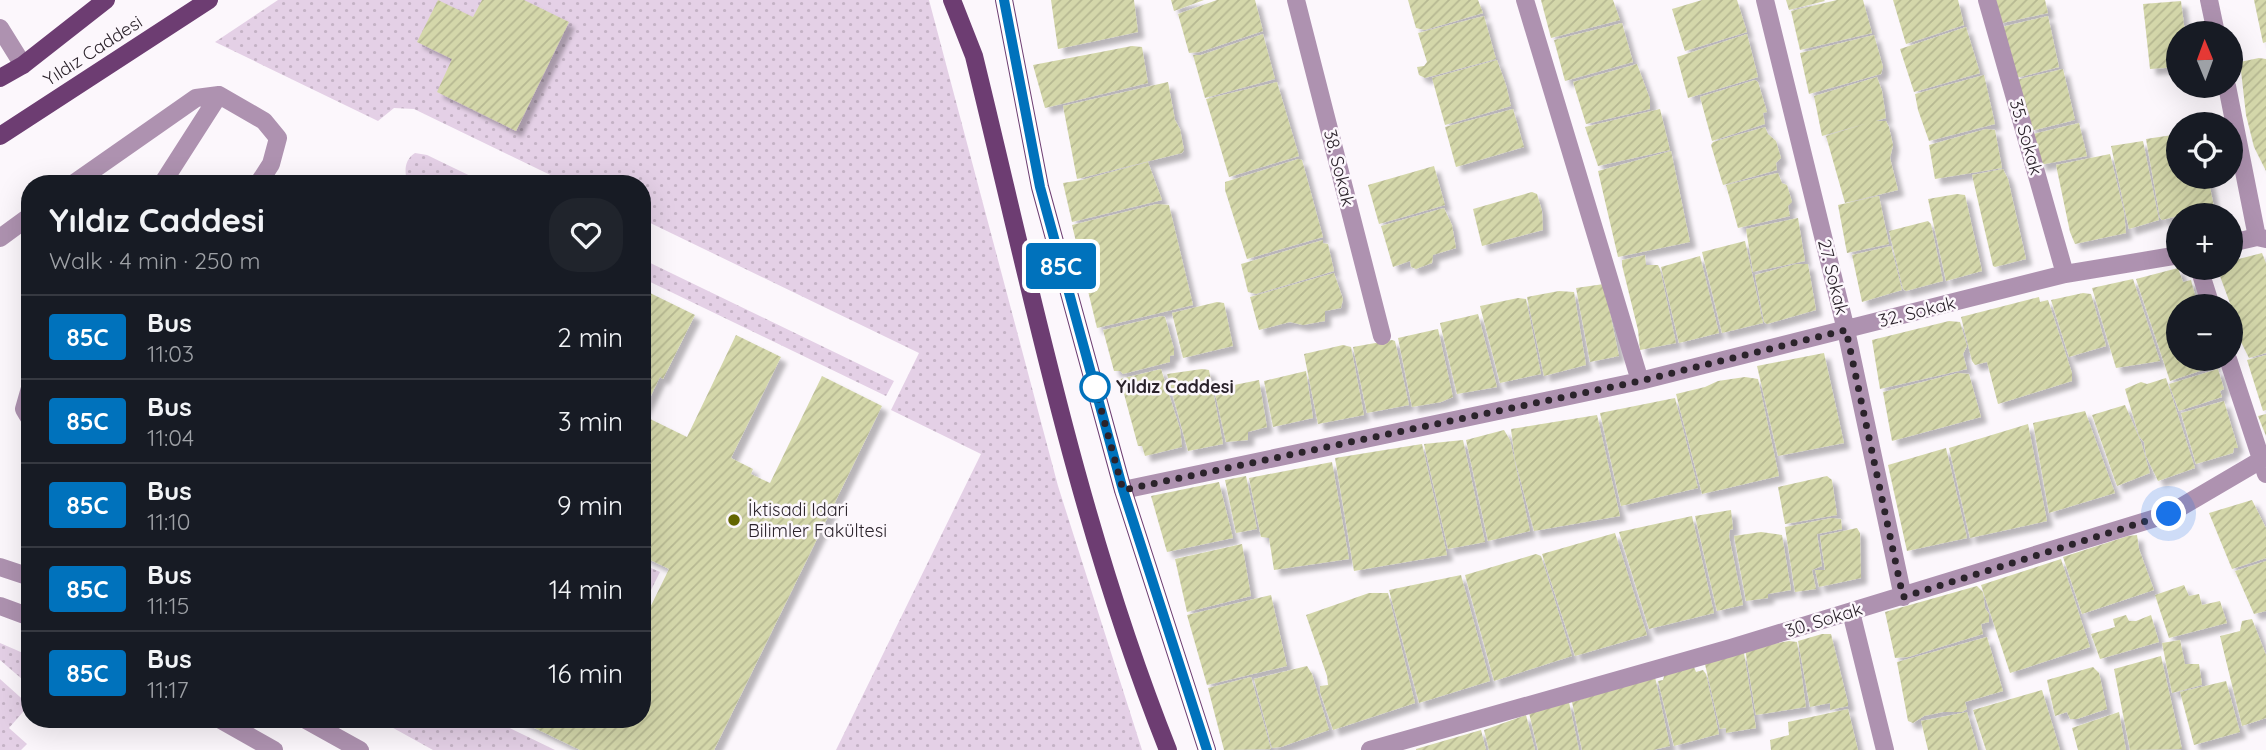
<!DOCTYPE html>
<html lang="en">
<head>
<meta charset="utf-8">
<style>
	:root { --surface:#171b24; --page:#20242c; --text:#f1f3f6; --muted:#9ea1a6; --line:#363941 }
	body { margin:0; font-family:Quicksand,sans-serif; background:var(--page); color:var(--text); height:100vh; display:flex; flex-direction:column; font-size:26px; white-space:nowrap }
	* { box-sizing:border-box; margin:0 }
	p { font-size:23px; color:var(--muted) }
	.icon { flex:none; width:38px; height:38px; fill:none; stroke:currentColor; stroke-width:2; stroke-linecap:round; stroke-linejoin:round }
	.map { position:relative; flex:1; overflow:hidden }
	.details { position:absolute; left:21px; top:175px; width:630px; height:553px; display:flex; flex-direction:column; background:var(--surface); border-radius:28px; box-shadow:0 7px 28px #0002 }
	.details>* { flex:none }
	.badge { padding:0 14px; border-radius:5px; font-size:24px; line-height:46px }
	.needle { width:46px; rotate:359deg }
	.fabs { position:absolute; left:2166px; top:21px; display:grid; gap:14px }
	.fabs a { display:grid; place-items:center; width:77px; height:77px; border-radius:50%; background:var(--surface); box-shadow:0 7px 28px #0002; font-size:35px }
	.you { position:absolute; width:35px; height:35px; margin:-18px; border:5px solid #fff; border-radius:50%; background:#1a73e8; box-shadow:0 0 0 10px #1a73e833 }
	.map>.badge { position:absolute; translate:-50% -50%; box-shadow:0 0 0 4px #fff }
	.round { display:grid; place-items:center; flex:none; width:74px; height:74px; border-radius:28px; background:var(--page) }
	.head { display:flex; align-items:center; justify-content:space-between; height:119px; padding:0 28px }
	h1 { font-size:33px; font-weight:700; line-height:52px }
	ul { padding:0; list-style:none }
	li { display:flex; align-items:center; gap:21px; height:84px; padding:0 28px; border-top:2px solid var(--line) }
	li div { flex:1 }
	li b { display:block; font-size:26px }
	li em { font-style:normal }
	li .badge { min-width:77px; font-weight:700; text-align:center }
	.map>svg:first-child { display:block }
	.grass { fill:url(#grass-dots) }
	.building { fill:url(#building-hatch); filter:url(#shadow) }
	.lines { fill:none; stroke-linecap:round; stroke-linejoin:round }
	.minor { stroke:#ae92b0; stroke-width:18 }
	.major { stroke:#6d3d72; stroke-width:18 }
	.line-casing { stroke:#fff; stroke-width:16 }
	.line { stroke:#0072bc; stroke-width:10 }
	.walk { stroke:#2b232b; stroke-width:7; stroke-dasharray:0 12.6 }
	.stop-dot { fill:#fff; stroke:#0072bc; stroke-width:3.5 }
	.poi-dot { fill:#636500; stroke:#fcf7fc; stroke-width:2.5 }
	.labels { text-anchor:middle; stroke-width:5; stroke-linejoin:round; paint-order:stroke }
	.street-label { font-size:18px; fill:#2b232b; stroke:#fcf7fc }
	.stop-label { font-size:18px; font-weight:bold; fill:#2b232b; stroke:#fcf7fc; text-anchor:start }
	.poi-label { font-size:18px; fill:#2b232b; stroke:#fcf7fc; text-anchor:start }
</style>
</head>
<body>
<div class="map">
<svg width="2266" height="750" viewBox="0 0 2266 750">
	<defs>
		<pattern id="grass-dots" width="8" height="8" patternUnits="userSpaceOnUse" patternTransform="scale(1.75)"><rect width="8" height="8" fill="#e4d0e6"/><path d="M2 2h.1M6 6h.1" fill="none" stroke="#c4b2c5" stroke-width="1.8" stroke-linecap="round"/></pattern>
		<pattern id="building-hatch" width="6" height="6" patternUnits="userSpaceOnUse" patternTransform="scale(1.75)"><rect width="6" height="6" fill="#d4d7aa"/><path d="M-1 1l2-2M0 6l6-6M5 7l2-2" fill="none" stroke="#b6b892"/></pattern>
		<filter id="shadow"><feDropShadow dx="6" dy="6" stdDeviation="2" flood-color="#0004"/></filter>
	</defs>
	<rect width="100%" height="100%" fill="#fcf7fc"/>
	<path class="grass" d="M278 0H929L1058 486 1142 750H836L981 454 891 410 919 353 642 219V184H569L414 109 394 108 378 121 215 42Z
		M415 153 427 155 487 184H408C404 172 404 160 415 153Z
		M642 259 894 381 886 396 642 278Z
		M642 564 660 572 642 608Z
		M0 643 30 656V686L0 660Z
		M0 679 29 705 9 728 27 744 21 750H0Z
		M377 719H491L555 750H433Z"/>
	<path class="building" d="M438 0 473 17 482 0H524L569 22 516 131 437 92 452 59 417 42Z
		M1051 0H1134L1138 32 1058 49Z
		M1171 0H1204L1174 11Z
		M1217 0H1255L1263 31 1200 52 1189 53 1178 14Z
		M1408 0H1478L1483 13 1425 30 1416 28Z
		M1541 0H1613L1620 20 1551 38Z
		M1702 0H1737L1747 32 1685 51 1672 9Z
		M1786 0H1824L1825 1 1789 10Z
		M1837 0H1863L1872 33 1800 50 1791 11Z
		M1893 0H1958L1964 25 1906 44Z
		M1992 0H2045L2048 13 1998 24Z
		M2254 0H2266V42L2263 43Z
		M2181 1 2185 33H2179V67L2150 69 2143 4Z
		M1484 16 1496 59 1425 78 1419 75 1417 67 1424 66 1427 62 1418 33Z
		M2048 16 2059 67 2016 78 2002 27Z
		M1622 23 1633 62 1565 81 1554 40Z
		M1966 27 1980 73 1914 92 1900 49Z
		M1263 34 1275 79 1205 98 1193 55H1201Z
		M1747 34 1758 77 1688 98 1677 57Z
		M1874 35 1883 67 1881 74 1809 94 1800 53Z
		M1132 46 1142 47 1148 83 1045 108 1033 65Z
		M2259 58 2266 59V171L2254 147 2246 115 2240 62Z
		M1497 60 1506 85 1511 106 1445 125 1432 78Z
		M1637 64 1650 99V109L1586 124 1573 82Z
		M2063 69 2075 120 2031 131 2016 80Z
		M1984 75 1995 124 1929 141 1918 110 1915 94Z
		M1877 77 1882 91 1886 118 1876 121H1886L1889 127 1893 145 1890 158 1898 190 1845 203 1826 136 1868 123 1822 136 1814 96Z
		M1755 80 1758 82 1767 112 1763 113 1765 124 1712 141 1700 97Z
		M1168 82 1175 120 1180 129 1184 150 1182 153 1077 179 1063 106Z
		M1277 82 1299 156 1229 177 1206 99Z
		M1513 109 1524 147 1456 167 1445 127Z
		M1660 109 1670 150 1598 166 1585 127Z
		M2079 123 2087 156 2040 165 2033 134Z
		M1765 127 1768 134 1776 141 1781 158 1776 163 1777 170 1723 185 1711 145 1713 142Z
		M1986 129 1995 130 2002 168 1935 179 1929 145Z
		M2179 134V177H2208L2214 207 2162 220 2160 218 2146 139Z
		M2143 141 2159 220 2129 229 2111 146Z
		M1671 151 1690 242 1618 257 1598 171Z
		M2110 154 2124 212 2126 233 2075 244 2070 232 2056 165Z
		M1298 159 1302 160 1323 237 1247 259 1225 190V182Z
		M1148 162 1162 200 1072 222 1063 183 1082 180Z
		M1434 166 1445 205 1379 224 1368 185Z
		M2003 169 2008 179 2026 259 1995 267 1993 266 1972 175Z
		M1778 173 1782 183 1787 185 1792 202 1788 206 1790 216 1738 228 1726 185Z
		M1532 192 1537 194 1542 211 1543 230 1482 246 1473 209Z
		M1957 194 1965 195 1982 271 1946 281 1928 199Z
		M1879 196 1889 244 1847 253 1838 205Z
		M1157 204 1169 205 1193 305 1097 328 1072 225Z
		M1444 208 1452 225 1456 248 1433 255 1432 263 1416 269 1411 267 1410 261 1393 267 1381 226Z
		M1798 218 1805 261 1753 272 1746 229Z
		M1928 221 1931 224 1943 281 1906 291 1903 289 1889 231Z
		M1323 240V243L1328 244 1334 271 1256 294 1248 292 1241 264Z
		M1745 241 1763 323 1722 333 1702 252Z
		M1891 246 1902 290 1862 302 1852 255Z
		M2262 253 2266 263V353L2249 358 2233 326 2231 306 2217 268H2231V261Z
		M1645 255 1646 265H1658L1660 269 1676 343 1640 350 1638 330 1622 265V260Z
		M1700 256 1719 333 1679 343 1661 267Z
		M1796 264H1808L1816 310 1767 324 1764 322 1755 275Z
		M2178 268 2183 282 2191 280 2198 306H2179V359H2213L2215 366 2170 381 2136 279Z
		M1334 273 1343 299 1341 308 1325 311V321L1303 325 1290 322 1259 330 1250 297Z
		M2133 279 2160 361 2116 368 2092 288Z
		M1604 284 1619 356 1590 362 1576 288Z
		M1559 291 1574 292 1586 365 1544 376 1527 297Z
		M650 293 695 315 663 379 660 377 642 414V309Z
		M2083 293 2091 294 2106 346 2069 357 2051 300Z
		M2039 297 2040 302 2048 300 2072 373V381L1998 404 1987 362 1975 365 1972 361 1961 317Z
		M1518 298 1526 299 1541 374 1500 383 1480 306Z
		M1217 302 1224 303 1233 346 1183 358 1172 313Z
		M1478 314 1497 387 1457 394 1440 323Z
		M1162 316 1165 317 1174 349V355L1170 356V362L1123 374 1120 371H1114L1103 330Z
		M1949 321 1960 322 1967 346 1963 354 1967 369 1880 389 1872 340Z
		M1438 329 1453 397 1441 402 1412 407 1398 338Z
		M736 335 781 357 731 458 753 469 751 474 770 483 822 376 882 406 714 750H580L516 719H642V624L669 569 642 556V415L687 437Z
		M1392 340 1395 341 1409 405 1367 413 1353 347Z
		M1343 345 1351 347 1364 415 1318 424 1304 354Z
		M1824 353 1844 443 1778 456 1757 366Z
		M2266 355V410L2263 411 2247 360Z
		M1161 369 1180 429 1182 447 1145 456 1142 446H1138L1120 379Z
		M1202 369 1209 370 1223 444 1188 451 1167 374Z
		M2218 369 2224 389 2220 391 2222 397 2179 411 2169 384Z
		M1306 371 1313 418 1273 427 1264 381Z
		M1958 373 1969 374 1981 417 1892 441 1883 392Z
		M1745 377 1758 379 1779 476 1702 494 1676 394 1705 387 1718 381Z
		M2166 378 2195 468 2158 481 2146 456 2144 442 2139 436 2125 389 2141 382 2147 384Z
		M1259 380 1267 427 1248 432V440L1226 442 1214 389Z
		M1675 398 1698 488 1621 506 1600 413Z
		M2224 401 2238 448H2234L2233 453 2196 464 2181 413Z
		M2125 405 2141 442 2150 473 2117 486 2092 415Z
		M2085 411 2115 493 2049 513 2033 423Z
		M2266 414V436L2258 416Z
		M1597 415 1620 516 1534 531 1515 460 1511 429Z
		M2028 424 2047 521 1970 538 1949 448Z
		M1504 430 1510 440 1530 531 1488 541 1466 440Z
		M1463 440 1485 542 1448 549 1424 444Z
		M1422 444 1447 555 1354 571 1335 458Z
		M1946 448 1967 538 1907 551 1888 465Z
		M1332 462 1349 559 1274 570 1269 538 1261 537 1249 478Z
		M1246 476 1257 529 1236 533 1225 480Z
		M1827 476 1832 480 1837 515 1785 524 1778 487Z
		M1219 482 1233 538 1167 552 1151 496Z
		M2252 500 2266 528V558L2232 569 2209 513Z
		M1731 510 1733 529 1730 530 1729 536 1743 605 1717 611 1695 516Z
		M1692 516 1714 613 1649 629 1619 532Z
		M1832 518 1841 519 1842 529 1817 534 1822 566 1812 570 1816 589 1795 592 1785 527Z
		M1857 528 1860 533 1861 578 1819 587 1815 570H1825L1820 536Z
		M1761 532 1782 535 1791 590 1768 594V598L1746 601 1734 536Z
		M1615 533 1647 635 1575 656 1542 554Z
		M2137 535 2139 549 2154 590 2082 614 2063 557 2128 536Z
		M1242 544 1251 596 1187 612 1175 559Z
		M1536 554 1541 556 1572 656 1494 681 1465 575Z
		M2061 559 2090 647 2010 673 1981 585Z
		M2266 561V611L2254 614 2235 571Z
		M1461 575 1490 681 1419 703 1389 590Z
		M2184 585 2189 596 2199 594 2202 605 2220 601 2227 623 2169 638 2155 595Z
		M1977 586 1983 592 1985 608 1989 614V622L1981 624 1983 634 1908 657 1895 658 1885 612Z
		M1369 593H1388L1415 703 1333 730 1320 692V686L1328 685 1327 676 1306 615Z
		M1271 595 1287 666 1207 685 1187 615Z
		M2126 615 2129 621H2136L2151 615 2159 642 2100 659 2091 634 2115 627 2113 619Z
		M2252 619 2266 655V718L2242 726 2220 636 2240 631 2242 621Z
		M1822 634H1831L1848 703V706L1830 710V703L1810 707 1798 641Z
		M1987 637 2003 691 1965 702 1967 709 1962 712H1943L1924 716 1913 723 1908 721 1897 662Z
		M2180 640 2185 664H2199L2202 685 2172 693 2162 643Z
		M1789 641 1797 642 1806 707 1756 715 1745 649Z
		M1744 653 1756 728 1726 733V728L1720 729 1704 660Z
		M2161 656 2182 749 2130 750 2114 669Z
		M1307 666 1312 674 1329 730 1281 747 1272 748 1254 679Z
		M1694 667 1696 672 1703 670 1706 674 1719 734 1674 746 1658 681 1663 680 1665 673Z
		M2093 667 2099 673 2107 709 2077 719H2070L2067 712 2055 716 2047 680Z
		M1251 677 1271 749 1224 750 1208 688Z
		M1655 677 1670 746 1653 750H1582L1572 702Z
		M2226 681 2240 732 2194 745 2180 692Z
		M2042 690 2060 750H1986L1973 710Z
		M1569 702 1579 750H1538L1529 713Z
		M1848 709 1858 750H1771L1770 740 1789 735 1788 722Z
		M1967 712 1978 750H1928L1921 721Z
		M2119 712 2126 750H2078L2072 728Z
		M1526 715 1535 750H1489L1484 730Z
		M1481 730 1486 750H1416V749Z"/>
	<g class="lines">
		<path class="minor" d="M1296 0 1382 336
			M1525 0 1640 381
			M1765 0 1846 330 1903 597
			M1987 0 2065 274
			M2209 0 2216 33
			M0 28 23 65
			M2227 86 2257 237
			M73 184 196 98 219 95 264 121 278 138 271 164 258 184
			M162 184 219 95
			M0 238 30 216
			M2231 243 2257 237 2266 239
			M2199 268 2211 306
			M2228 359 2266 474
			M30 388 24 409 30 419
			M1123 490 1640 381 2065 274 2179 255
			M0 567 30 577
			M0 606 30 617
			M1851 612 1885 750
			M219 719 274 750
			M304 719 360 750
			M1370 750 1731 648 2169 514 2266 457"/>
		<path class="major" d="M952 0 974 56C1031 289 1079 527 1168 750
			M1004 0 1040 187 1123 490 1207 750
			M0 78 23 65 106 0
			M0 136 209 0"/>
	</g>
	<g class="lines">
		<defs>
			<path id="line" d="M1004 0 1040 187 1123 490 1207 750"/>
		</defs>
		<use href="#line" class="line-casing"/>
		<use href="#line" class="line"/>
		<path class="walk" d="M1095 387 1123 490 1640 381 1846 330 1903 597 2169 514"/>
	</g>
	<circle class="stop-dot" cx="1095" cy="387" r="14"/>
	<circle class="poi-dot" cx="734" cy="520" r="7"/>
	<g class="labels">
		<g class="street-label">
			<text transform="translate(93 51) rotate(-33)" y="6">Yıldız Caddesi</text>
			<text transform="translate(2026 137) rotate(74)" y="6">35. Sokak</text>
			<text transform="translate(1339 168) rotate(76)" y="6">38. Sokak</text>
			<text transform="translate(1833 277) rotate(76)" y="6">27. Sokak</text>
			<text transform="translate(1917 312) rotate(-14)" y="6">32. Sokak</text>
			<text transform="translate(1824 620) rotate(-17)" y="6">30. Sokak</text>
		</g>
		<g class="stop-label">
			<text x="1116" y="393">Yıldız Caddesi</text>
		</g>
		<g class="poi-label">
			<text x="748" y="516">İktisadi Idari<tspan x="748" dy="21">Bilimler Fakültesi</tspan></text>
		</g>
	</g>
</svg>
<div class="fabs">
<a><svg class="needle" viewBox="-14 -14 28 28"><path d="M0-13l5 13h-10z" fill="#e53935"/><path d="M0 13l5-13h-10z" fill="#9ea1a6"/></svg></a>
<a><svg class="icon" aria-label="locate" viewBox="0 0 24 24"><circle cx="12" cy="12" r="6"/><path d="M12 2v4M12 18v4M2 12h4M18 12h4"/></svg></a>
<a>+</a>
<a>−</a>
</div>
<div class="you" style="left:2169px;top:514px"></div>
<b class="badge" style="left:1061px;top:266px;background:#0072bc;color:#fff">85C</b>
<section class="details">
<div class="head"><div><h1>Yıldız Caddesi</h1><p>Walk · 4 min · 250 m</p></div><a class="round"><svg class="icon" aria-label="heart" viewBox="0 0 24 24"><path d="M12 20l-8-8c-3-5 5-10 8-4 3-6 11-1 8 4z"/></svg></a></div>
<ul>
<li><span class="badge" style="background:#0072bc;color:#fff">85C</span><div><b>Bus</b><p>11:03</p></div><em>2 min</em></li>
<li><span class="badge" style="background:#0072bc;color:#fff">85C</span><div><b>Bus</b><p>11:04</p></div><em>3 min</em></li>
<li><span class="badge" style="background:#0072bc;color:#fff">85C</span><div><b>Bus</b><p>11:10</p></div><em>9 min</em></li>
<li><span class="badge" style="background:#0072bc;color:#fff">85C</span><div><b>Bus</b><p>11:15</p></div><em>14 min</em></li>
<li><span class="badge" style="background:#0072bc;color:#fff">85C</span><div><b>Bus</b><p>11:17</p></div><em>16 min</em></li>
</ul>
</section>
</div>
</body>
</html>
